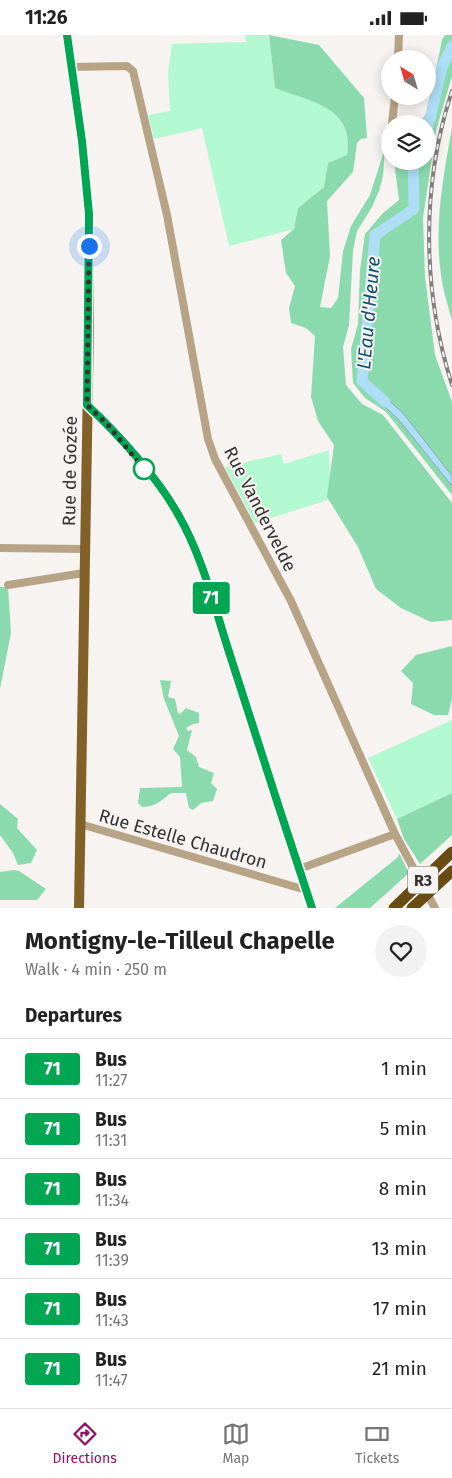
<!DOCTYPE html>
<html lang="en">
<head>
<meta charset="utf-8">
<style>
	:root { --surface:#fff; --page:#f2f2f2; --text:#222; --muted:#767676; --line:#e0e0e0; --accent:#950f67 }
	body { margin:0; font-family:"Fira Sans",sans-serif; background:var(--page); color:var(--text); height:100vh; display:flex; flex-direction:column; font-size:19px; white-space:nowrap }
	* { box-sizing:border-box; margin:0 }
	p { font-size:16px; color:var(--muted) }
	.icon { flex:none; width:28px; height:28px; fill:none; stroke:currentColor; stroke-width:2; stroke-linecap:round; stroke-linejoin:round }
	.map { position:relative; height:873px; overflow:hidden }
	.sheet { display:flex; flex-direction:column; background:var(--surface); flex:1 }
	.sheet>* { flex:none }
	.badge { padding:0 10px; border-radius:4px; font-size:18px; line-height:32px }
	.needle { width:32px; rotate:323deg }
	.controls { position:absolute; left:381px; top:15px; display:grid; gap:10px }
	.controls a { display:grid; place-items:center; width:55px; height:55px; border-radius:50%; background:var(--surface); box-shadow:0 2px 12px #0003; font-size:25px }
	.you { position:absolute; width:25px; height:25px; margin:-12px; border:4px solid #fff; border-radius:50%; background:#1a73e8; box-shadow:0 0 0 8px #1a73e833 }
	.map>.badge { position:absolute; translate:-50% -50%; box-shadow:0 0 0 2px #fff }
	h2 { padding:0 25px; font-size:19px; line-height:45px }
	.round { display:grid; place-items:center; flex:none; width:52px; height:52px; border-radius:26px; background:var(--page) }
	.summary { display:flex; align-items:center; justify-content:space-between; height:85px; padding:0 25px }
	h1 { font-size:24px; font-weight:700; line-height:38px }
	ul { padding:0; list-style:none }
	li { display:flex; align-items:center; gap:15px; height:60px; padding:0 25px; border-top:1px solid var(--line) }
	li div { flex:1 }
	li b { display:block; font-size:19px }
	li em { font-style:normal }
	li .badge { min-width:55px; font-weight:700; text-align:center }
	.status { display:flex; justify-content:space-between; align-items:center; height:35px; padding:0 25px; background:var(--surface); direction:ltr }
	.status svg { height:14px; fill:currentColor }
	.dock { display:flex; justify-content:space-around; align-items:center; height:70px; border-top:1px solid var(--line); background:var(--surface); font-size:14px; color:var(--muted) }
	.dock a { display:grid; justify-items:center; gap:2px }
	.dock .selected { color:var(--accent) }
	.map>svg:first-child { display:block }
	.green { fill:#b2f8d0 }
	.forest { fill:#8bdaae }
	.water { fill:#aeddf6; stroke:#89aabb }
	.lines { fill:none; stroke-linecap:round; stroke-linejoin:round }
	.river { stroke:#aeddf6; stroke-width:11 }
	.minor { stroke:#b7a487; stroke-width:8 }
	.major { stroke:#826128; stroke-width:10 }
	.highway { stroke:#694b14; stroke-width:11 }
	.rail-casing { stroke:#82807f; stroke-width:4 }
	.rail { stroke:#f6f3f1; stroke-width:2; stroke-dasharray:5.5; stroke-linecap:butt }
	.line-casing { stroke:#fff; stroke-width:11 }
	.line { stroke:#00a651; stroke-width:8 }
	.walk { stroke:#343332; stroke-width:5; stroke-dasharray:0 9 }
	.stop-dot { fill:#fff; stroke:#00a651; stroke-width:2.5 }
	.labels { text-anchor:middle; stroke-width:4; stroke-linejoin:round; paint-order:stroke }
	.shield { fill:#f6f3f1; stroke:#6e6d6b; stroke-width:1 }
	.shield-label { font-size:16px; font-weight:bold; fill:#343332 }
	.street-label { font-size:18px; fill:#343332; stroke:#f6f3f1 }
	.water-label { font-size:19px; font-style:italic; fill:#0e526e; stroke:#f6f3f1 }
</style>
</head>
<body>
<div class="status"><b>11:26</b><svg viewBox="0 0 49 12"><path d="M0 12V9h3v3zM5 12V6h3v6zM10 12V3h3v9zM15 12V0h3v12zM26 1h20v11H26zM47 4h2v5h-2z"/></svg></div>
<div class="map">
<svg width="452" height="873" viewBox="0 0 452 873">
	<rect width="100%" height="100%" fill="#f6f3f1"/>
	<path class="green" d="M245 0H269L275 53C311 67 355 72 347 120L328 128 324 152 298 173 294 194 229 211 202 93 154 104 148 80 170 76 168 37 172 9 246 7Z
		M329 415 331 464 255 488 225 432 281 419 284 429Z
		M452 685V758L397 784 368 723Z"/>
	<path class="forest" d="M269 0 319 10 364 63 367 103 361 104 357 108 353 137 327 166 330 221 320 272 331 273 338 263 343 216 351 191 370 160 385 113 383 141 379 156 372 172 357 196 353 216 349 290 343 312 346 350 362 369 383 380 452 468V585L431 587 401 573 376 554 358 512 327 462 334 410 318 386 311 362 315 301 306 293 291 288 289 273 295 251 286 238 281 205 294 194 298 173 324 152 328 128 347 120C355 72 311 67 275 53Z
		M445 0H452V41L436 96 423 183 425 242 435 320 452 367V460L386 377 365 363 353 348 351 314 358 289 360 235 365 199 383 178 399 165 394 126H428V89H418L427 78 442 5Z
		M452 93V285C448 271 443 255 441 240 434 191 443 142 452 93Z
		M0 552H8L11 598 0 654Z
		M452 611V664L448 680H434L411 669 413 648 401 636 416 620Z
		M160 645 171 646 168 662 175 664 178 678 180 679 186 673 199 678V688L193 689 186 693 188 696 192 695 187 715 196 722 199 732 214 738 211 748 217 754 213 766 201 768 193 775 189 773 186 758H171C162 765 155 772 142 772L138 768 140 753 182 752 180 722 173 714 179 701 164 664Z
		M452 758V800L420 829 404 804 397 784Z
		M0 769 18 784 17 793 37 815 31 828 18 830 13 818 0 800Z
		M399 818 409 838 370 873H335L398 822Z
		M14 835 19 836 46 854 37 865H0V837Z"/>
	<path class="water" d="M376 354 403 378 452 441V451L399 385 372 360Z"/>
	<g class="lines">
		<path class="river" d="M428 92 442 32 452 11
			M385 367 362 346 375 200 414 174 413 126"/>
		<path class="minor" d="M398 24 399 0
			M71 32 127 31 133 36 167 180 208 404 215 424 291 566 395 799 435 873
			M392 89 395 61
			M389 114 390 107
			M87 370 108 389 144 434 165 459 186 493 212 563 312 873
			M0 513 85 514
			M8 550 84 538
			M80 789 306 855
			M299 834 395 799"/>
		<path class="major" d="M67 0 82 106 89 179V288L79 873"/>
		<path class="highway" d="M394 873 452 817
			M412 873 452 836"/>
		<defs>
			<path id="rail" d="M452 56C421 150 422 255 452 350"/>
		</defs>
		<use href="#rail" class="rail-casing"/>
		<use href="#rail" class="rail"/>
	</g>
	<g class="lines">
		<defs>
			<path id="line" d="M67 0 82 106 89 179 87 370C118 399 159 444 179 481 203 523 215 574 230 620 257 704 284 789 312 873"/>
		</defs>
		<use href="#line" class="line-casing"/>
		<use href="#line" class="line"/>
		<path class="walk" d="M89 211 87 370 108 390 144 434"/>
	</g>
	<circle class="stop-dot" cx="144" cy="434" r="10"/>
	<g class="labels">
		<rect class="shield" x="408" y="831.5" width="30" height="27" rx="4"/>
		<g class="shield-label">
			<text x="423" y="851">R3</text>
		</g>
		<g class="street-label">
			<text transform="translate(70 436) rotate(-89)" y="6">Rue de Gozée</text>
			<text transform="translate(260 474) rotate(63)" y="6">Rue Vandervelde</text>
			<text transform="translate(183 804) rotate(16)" y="6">Rue Estelle Chaudron</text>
		</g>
		<g class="water-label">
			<text transform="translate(368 278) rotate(-85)" y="7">L'Eau d'Heure</text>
		</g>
	</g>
</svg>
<div class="controls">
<a><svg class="needle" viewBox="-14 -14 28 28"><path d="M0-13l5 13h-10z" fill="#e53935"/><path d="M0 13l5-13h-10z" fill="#767676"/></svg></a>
<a><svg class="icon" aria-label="layers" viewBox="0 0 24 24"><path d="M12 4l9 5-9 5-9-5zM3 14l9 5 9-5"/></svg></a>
</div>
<div class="you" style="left:89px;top:211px"></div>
<b class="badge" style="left:211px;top:563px;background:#00a651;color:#fff">71</b>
</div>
<section class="sheet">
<div class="summary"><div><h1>Montigny-le-Tilleul Chapelle</h1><p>Walk · 4 min · 250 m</p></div><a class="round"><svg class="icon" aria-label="heart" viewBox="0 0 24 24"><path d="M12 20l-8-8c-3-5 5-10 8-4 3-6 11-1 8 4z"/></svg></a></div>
<h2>Departures</h2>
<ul>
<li><span class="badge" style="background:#00a651;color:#fff">71</span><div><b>Bus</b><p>11:27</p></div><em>1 min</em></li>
<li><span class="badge" style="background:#00a651;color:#fff">71</span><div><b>Bus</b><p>11:31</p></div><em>5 min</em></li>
<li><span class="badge" style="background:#00a651;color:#fff">71</span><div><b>Bus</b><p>11:34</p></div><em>8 min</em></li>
<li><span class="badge" style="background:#00a651;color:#fff">71</span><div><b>Bus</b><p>11:39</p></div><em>13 min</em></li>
<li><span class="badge" style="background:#00a651;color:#fff">71</span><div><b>Bus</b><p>11:43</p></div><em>17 min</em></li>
<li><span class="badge" style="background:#00a651;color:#fff">71</span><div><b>Bus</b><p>11:47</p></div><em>21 min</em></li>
</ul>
</section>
<nav class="dock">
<a class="selected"><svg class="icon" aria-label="directions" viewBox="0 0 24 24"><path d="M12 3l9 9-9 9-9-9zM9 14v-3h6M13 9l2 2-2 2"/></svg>Directions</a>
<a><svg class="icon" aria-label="map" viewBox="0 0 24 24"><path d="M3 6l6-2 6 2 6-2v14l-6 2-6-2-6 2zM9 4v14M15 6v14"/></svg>Map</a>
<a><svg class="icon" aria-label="tickets" viewBox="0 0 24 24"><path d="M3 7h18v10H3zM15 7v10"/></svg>Tickets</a>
</nav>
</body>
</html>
